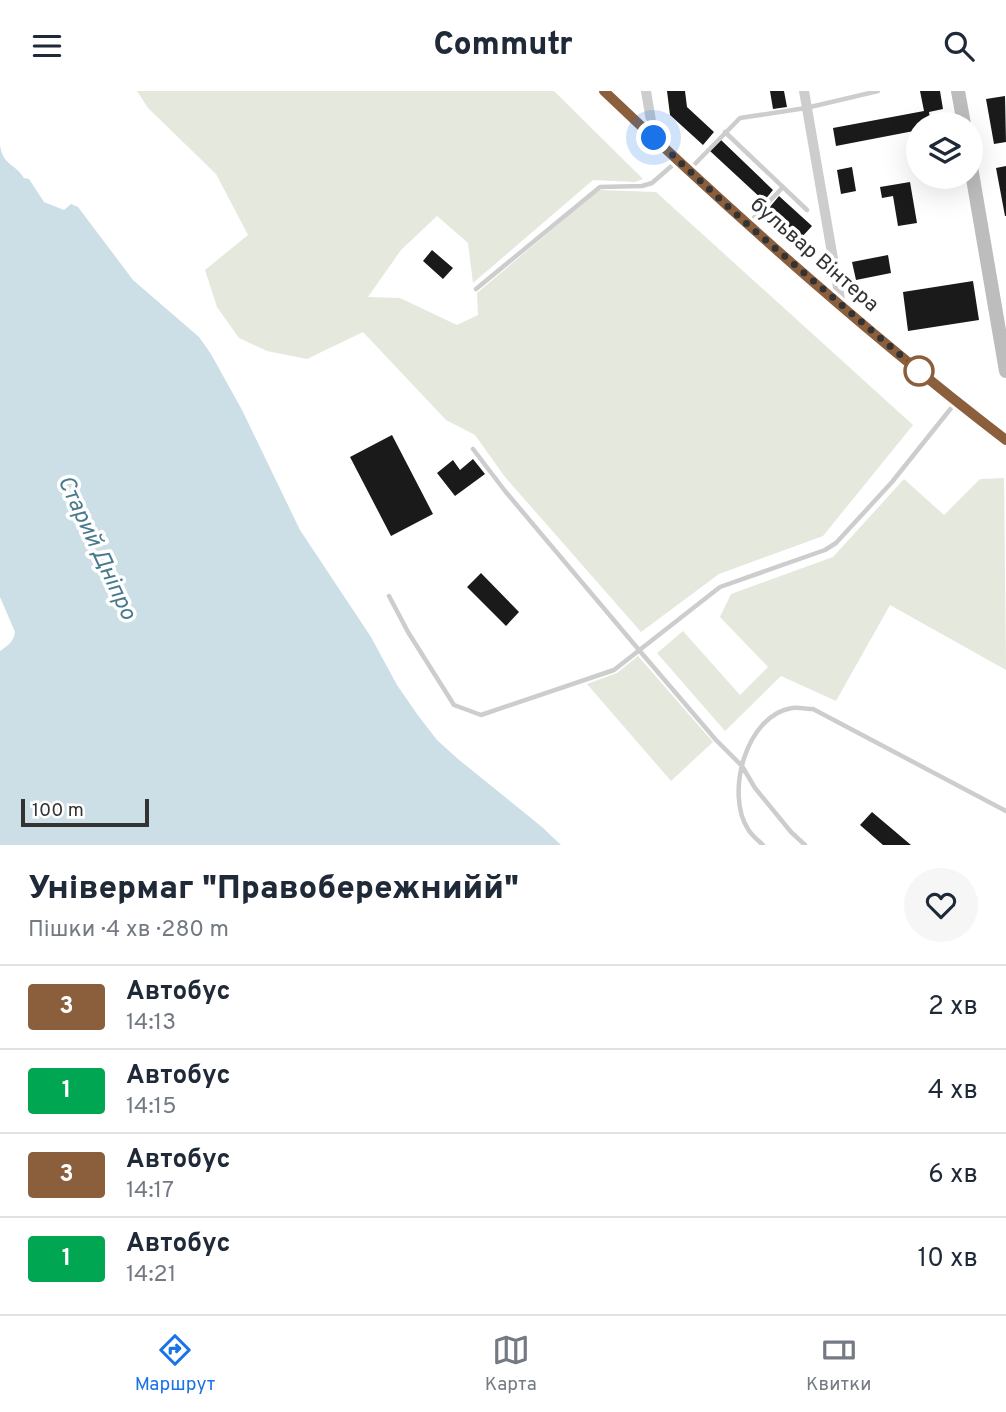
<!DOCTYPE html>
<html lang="uk">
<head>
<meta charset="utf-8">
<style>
	:root { --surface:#fff; --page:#f6f6f7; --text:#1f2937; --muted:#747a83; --line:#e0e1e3; --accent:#1a73e8 }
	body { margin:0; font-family:Overpass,sans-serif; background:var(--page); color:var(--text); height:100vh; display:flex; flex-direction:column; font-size:26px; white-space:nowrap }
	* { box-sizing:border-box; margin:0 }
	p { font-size:23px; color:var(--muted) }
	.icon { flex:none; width:38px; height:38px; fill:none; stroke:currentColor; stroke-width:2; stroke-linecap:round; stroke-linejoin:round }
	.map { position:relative; height:754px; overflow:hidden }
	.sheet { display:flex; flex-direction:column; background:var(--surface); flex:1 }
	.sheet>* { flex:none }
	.badge { padding:0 14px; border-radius:5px; font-size:24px; line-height:46px }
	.fabs { position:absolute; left:906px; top:21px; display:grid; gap:14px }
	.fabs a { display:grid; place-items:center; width:77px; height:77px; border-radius:50%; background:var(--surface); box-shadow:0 7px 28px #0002; font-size:35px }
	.scale { position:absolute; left:21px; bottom:18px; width:128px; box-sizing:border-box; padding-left:7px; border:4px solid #333; border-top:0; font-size:19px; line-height:24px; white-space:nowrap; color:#333; -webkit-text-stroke:5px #fff; paint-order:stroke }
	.you { position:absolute; width:35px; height:35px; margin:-18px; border:5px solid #fff; border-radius:50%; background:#1a73e8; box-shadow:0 0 0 10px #1a73e833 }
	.map>.badge { position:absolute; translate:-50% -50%; box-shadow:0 0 0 4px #fff }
	.round { display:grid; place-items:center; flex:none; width:74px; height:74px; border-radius:37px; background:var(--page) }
	.head { display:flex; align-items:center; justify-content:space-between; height:119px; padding:0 28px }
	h1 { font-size:33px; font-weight:800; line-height:52px }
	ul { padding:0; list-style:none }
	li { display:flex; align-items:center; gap:21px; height:84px; padding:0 28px; border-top:2px solid var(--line) }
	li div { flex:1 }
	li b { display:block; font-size:26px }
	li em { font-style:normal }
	li .badge { min-width:77px; font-weight:700; text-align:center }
	header { display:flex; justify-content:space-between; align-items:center; height:91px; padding:0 28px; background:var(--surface); font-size:32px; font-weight:800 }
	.menu { display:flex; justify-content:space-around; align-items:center; height:98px; border-top:2px solid var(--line); background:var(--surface); font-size:19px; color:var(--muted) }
	.menu a { display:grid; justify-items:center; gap:4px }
	.menu .on { color:var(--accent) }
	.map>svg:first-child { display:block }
	.green { fill:#e4e8dd }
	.water { fill:#ccdfe6 }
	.building { fill:#1a1a1a }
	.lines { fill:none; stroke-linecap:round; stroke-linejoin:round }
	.lane { stroke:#cdcdcd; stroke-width:4.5 }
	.street { stroke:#cdcdcd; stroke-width:10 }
	.secondary { stroke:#bdbdbd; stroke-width:14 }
	.line-casing { stroke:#fff; stroke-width:16 }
	.line { stroke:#8b5e3c; stroke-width:10 }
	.walk { stroke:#333; stroke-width:7; stroke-dasharray:0 12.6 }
	.stop-dot { fill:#fff; stroke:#8b5e3c; stroke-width:3.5 }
	.labels { text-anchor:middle; stroke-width:7; stroke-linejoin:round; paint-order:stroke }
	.street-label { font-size:21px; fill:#333; stroke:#fff }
	.water-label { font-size:23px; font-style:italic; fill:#487a8d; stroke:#fff }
</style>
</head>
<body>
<header><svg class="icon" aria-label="menu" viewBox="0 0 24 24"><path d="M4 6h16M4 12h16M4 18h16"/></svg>Commutr<svg class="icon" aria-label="search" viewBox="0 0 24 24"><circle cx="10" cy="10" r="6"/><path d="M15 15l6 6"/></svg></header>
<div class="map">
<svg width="1006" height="754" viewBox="0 0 1006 754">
	<rect width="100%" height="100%" fill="#fff"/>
	<path class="green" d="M137 0H554L643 88 635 91 593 89 473 192 468 152 437 125 401 159 368 206 400 207 457 234 478 224 477 202 599 99 656 101 913 334 823 445 719 483 641 541 505 386 475 344 446 329 363 241 307 268 267 260 239 247 217 216 205 179 248 144 216 83 148 17Z
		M1004 387 1006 579 890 514 836 610 781 585 725 640 657 562 683 540 740 604 768 576 720 526 731 503 833 466 904 388 944 424 980 388Z
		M638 565 713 651 671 690 587 593 617 582Z"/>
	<path class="water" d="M0 54C3 75 15 72 24 87L29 88 44 111 64 119 71 113 78 116 133 189 199 246 211 263 242 319 300 439 371 546 397 594 417 623 437 649 458 668 542 736 561 754H0V560C7 555 14 551 15 541L0 506Z"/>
	<path class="building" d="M667 0H685L687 16 714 41 703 54 670 24Z
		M770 0H784L787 16 773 18Z
		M920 0H940L943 18 929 21 931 33H919V39L836 55 833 37 924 20Z
		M1005 5 1006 51 994 53 986 8Z
		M721 49 773 99 764 110 710 60Z
		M1006 75V125H1005L996 77Z
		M852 76 856 100 841 103 837 79Z
		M910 91 917 132 898 135 893 105 882 107 880 96Z
		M779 105 812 135 801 147 769 117Z
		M432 159 453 177 443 188 423 170Z
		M888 164 891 182 856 189 852 171Z
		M973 190 979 229 908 240 903 201Z
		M392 344 433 423 391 445 350 366Z
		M473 368 485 383 455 405 437 382 453 369 460 379Z
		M481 482 519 521 506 535 467 496Z
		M872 721 911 754H883L860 734Z"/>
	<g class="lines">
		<path class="lane" d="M725 41 807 119
			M690 78 740 27 806 17 878 0
			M750 131 783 96
			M476 198 600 96 642 95 652 92 675 72
			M473 358 505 400 639 559 716 649 742 675 755 697 791 741 805 754
			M389 505 408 541 454 614 481 624 614 579 720 496 825 459 836 452 892 391 956 311
			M763 754C758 749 751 744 748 738 725 703 746 624 792 617 798 616 807 618 813 618L1006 720"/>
		<path class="street" d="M646 0 654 48
			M804 0 841 214"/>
		<path class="secondary" d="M604 0C732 123 865 241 1006 349
			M958 0 964 33
			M971 76 1006 280"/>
	</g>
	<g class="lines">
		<defs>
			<path id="line" d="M604 0C732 122 865 241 1006 349"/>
		</defs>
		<use href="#line" class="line-casing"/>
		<use href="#line" class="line"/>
		<path class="walk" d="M654 47 748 134 919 280"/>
	</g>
	<circle class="stop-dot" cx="919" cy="280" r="14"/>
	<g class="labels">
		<g class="street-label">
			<text transform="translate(815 163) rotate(41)" y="7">бульвар Вінтера</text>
		</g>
		<g class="water-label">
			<text transform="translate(98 456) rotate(65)" y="8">Старий Дніпро</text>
		</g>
	</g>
</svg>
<div class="fabs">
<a><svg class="icon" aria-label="layers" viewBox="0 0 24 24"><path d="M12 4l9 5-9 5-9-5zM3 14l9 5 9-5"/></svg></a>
</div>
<div class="scale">100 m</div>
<div class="you" style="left:654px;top:47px"></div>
</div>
<section class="sheet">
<div class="head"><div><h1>Універмаг &quot;Правобережнийй&quot;</h1><p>Пішки · 4 хв · 280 m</p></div><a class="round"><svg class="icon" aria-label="heart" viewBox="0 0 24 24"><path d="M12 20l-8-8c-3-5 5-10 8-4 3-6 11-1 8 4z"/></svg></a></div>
<ul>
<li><span class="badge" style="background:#8b5e3c;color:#fff">3</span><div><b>Автобус</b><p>14:13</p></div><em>2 хв</em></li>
<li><span class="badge" style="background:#00a651;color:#fff">1</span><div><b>Автобус</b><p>14:15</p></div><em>4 хв</em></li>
<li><span class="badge" style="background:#8b5e3c;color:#fff">3</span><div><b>Автобус</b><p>14:17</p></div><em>6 хв</em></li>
<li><span class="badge" style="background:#00a651;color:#fff">1</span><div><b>Автобус</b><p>14:21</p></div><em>10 хв</em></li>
</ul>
</section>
<nav class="menu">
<a class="on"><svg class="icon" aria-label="directions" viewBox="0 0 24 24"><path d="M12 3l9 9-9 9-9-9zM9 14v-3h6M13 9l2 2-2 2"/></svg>Маршрут</a>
<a><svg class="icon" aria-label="map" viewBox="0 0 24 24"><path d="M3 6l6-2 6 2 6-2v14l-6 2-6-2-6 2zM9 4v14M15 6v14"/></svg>Карта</a>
<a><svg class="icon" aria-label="tickets" viewBox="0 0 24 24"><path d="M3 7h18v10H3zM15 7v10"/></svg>Квитки</a>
</nav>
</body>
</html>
